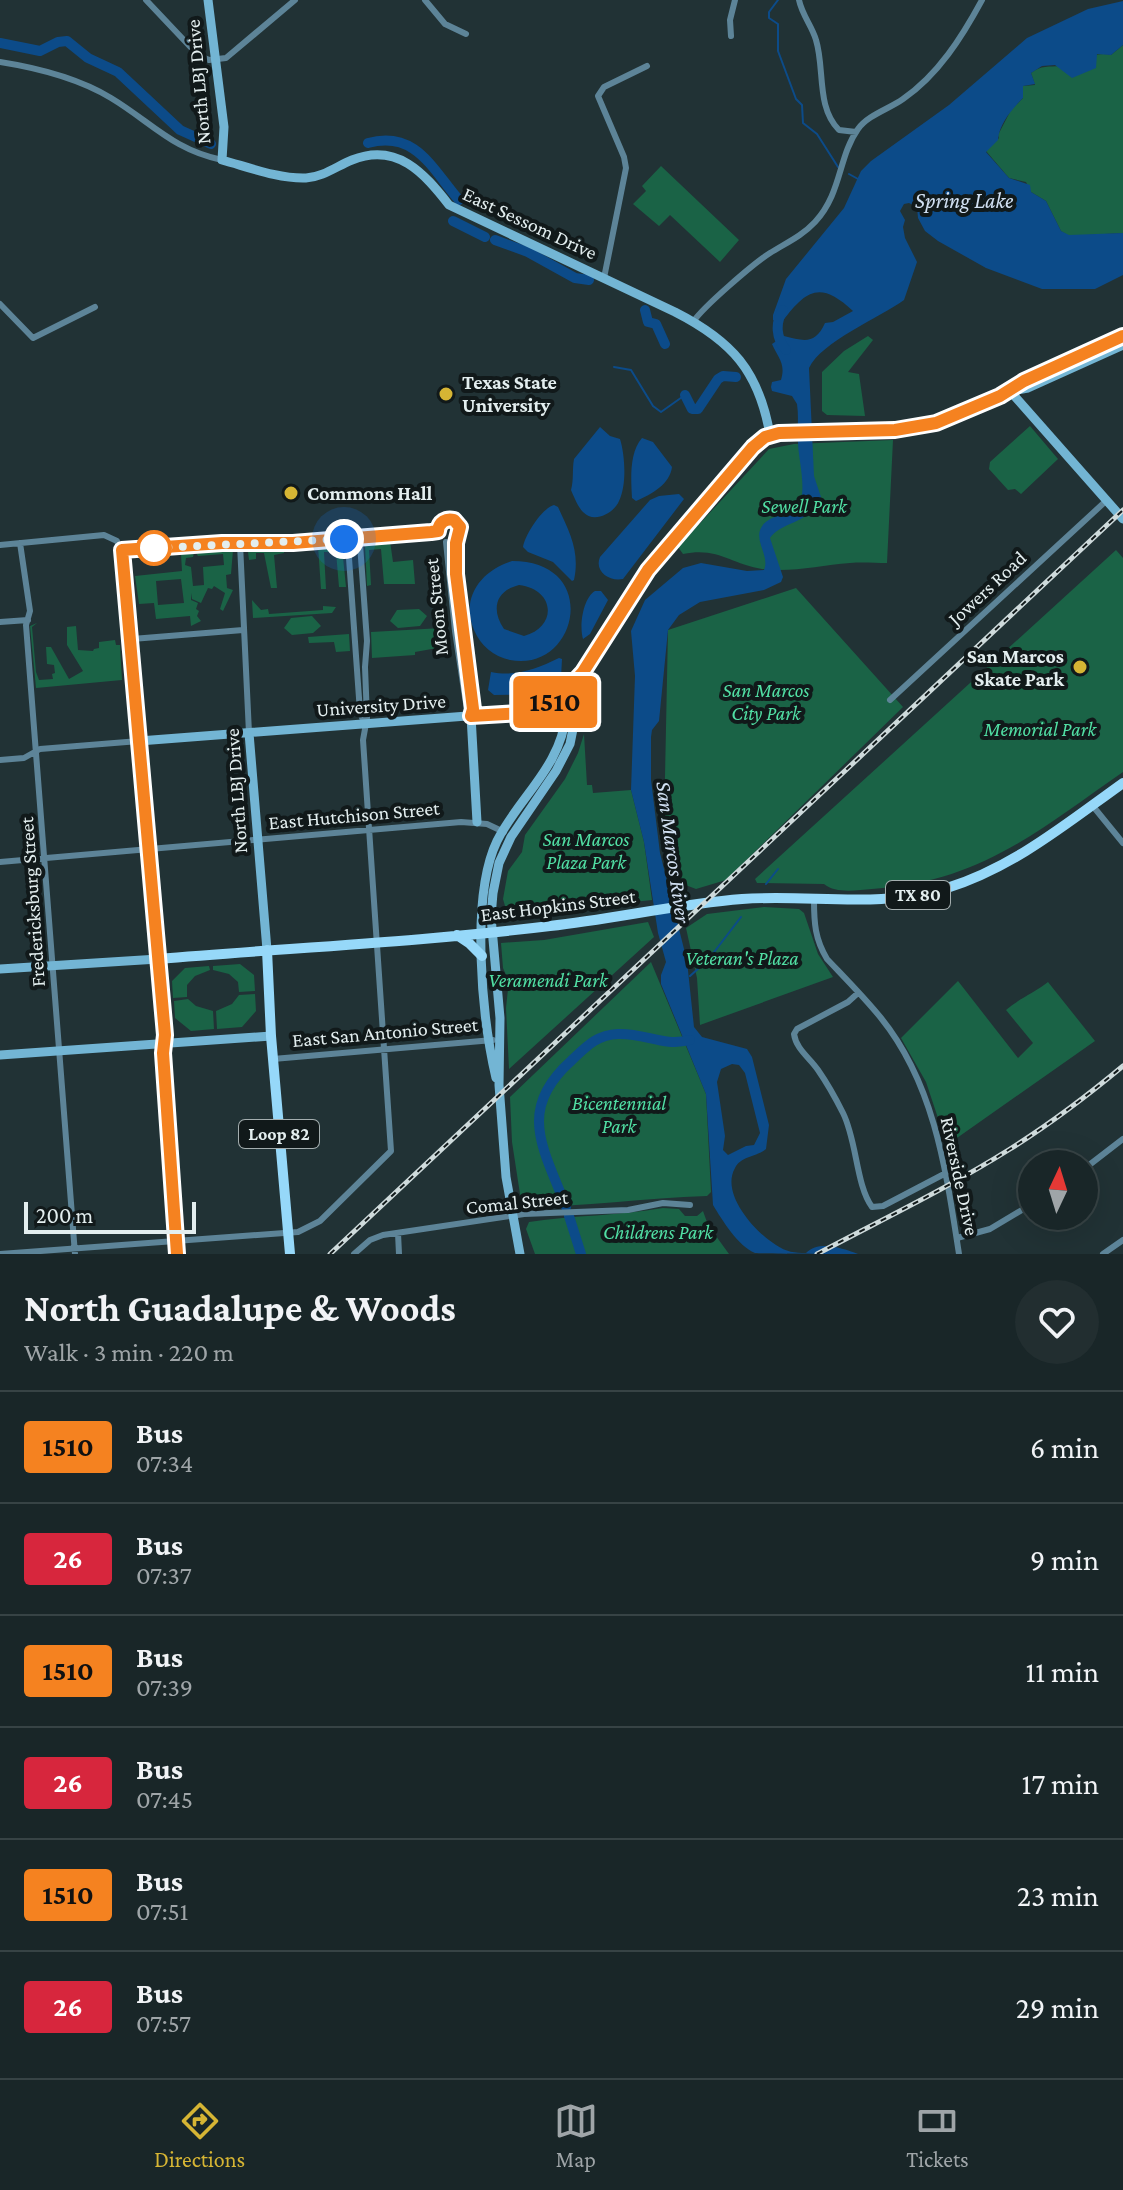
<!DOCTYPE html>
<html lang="en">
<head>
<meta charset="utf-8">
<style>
	:root { --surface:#192628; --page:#222e30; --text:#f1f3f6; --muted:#9fa5a8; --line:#374345; --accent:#d6b534 }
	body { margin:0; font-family:"Crimson Pro",serif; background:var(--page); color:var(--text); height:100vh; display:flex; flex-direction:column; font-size:30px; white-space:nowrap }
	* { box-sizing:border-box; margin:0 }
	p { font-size:26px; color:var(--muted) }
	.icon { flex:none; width:44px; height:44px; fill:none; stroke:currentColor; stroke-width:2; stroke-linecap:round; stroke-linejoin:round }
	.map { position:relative; height:1254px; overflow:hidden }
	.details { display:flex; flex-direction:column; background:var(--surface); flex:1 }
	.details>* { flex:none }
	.badge { padding:0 16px; border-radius:6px; font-size:28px; line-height:52px }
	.needle { width:52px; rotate:4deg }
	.fabs { position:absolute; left:1018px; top:1150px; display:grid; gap:16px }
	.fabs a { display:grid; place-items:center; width:80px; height:80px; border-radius:50%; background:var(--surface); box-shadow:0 8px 32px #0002,0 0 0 2px var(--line); font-size:40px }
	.scale { position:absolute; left:24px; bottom:20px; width:172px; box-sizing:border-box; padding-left:8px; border:4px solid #e3eeef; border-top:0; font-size:22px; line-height:28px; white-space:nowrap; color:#e3eeef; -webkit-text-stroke:6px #11191a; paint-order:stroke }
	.you { position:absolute; width:40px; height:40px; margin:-20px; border:6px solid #fff; border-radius:50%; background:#1a73e8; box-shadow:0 0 0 12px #1a73e833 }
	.map>.badge { position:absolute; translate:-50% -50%; box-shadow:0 0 0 4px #fff }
	.round { display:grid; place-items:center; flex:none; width:84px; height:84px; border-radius:42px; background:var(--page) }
	.overview { display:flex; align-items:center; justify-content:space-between; height:136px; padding:0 24px }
	h1 { font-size:38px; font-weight:700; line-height:60px }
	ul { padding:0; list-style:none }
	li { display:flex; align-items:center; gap:24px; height:112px; padding:0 24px; border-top:2px solid var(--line) }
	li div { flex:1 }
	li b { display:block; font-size:30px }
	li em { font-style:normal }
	li .badge { min-width:88px; font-weight:700; text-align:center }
	.dock { display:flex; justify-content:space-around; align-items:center; height:112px; border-top:2px solid var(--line); background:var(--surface); font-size:22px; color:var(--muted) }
	.dock a { display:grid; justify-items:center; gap:4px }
	.dock .current { color:var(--accent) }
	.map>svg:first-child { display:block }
	.green { fill:#1a6346; fill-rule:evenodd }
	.water { fill:#0c4b89; fill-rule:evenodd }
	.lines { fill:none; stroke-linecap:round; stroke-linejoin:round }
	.stream { stroke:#0c4b89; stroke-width:2 }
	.river { stroke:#0c4b89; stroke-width:10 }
	.street { stroke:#5d8498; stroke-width:6 }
	.secondary { stroke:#73b5d4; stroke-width:9 }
	.primary { stroke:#96d8f9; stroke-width:10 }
	.rail-casing { stroke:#cedadb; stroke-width:5 }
	.rail { stroke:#11191a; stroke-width:2; stroke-dasharray:6; stroke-linecap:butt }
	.line-casing { stroke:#fff; stroke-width:18 }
	.line { stroke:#f58220; stroke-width:12 }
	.walk { stroke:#e3eeef; stroke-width:8; stroke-dasharray:0 14.4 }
	.poi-dot { fill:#d6b534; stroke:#11191a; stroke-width:3 }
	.stop-dot { fill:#fff; stroke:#f58220; stroke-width:4 }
	.labels { text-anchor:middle; stroke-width:8; stroke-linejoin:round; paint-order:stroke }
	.shield { fill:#11191a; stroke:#a4aeaf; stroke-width:2 }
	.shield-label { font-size:18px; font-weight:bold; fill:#e3eeef }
	.street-label { font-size:20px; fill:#e3eeef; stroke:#11191a }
	.poi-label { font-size:20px; font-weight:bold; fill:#e3eeef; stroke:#11191a; text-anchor:start }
	.park-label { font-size:20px; font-style:italic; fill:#51dfa4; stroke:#11191a }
	.water-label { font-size:22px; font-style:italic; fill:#d1e0f2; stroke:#11191a }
</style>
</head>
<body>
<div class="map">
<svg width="1123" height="1254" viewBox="0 0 1123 1254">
	<rect width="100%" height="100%" fill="#213235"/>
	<path class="green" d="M1123 45V233L1069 236 1061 231 1046 201 1031 192 1026 182 1009 178 986 151 999 138 998 135 1011 110 1023 98V86L1035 85 1031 73C1041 65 1049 67 1061 66 1079 64 1093 50 1111 55Z
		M661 166 739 240 720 262 670 215 659 226 633 204 646 191 642 186Z
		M868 336 873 340 848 372 859 374 865 416 827 415 822 411V372L844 351Z
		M1030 426 1058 459 1021 494 1015 489 1008 490 989 469 990 462Z
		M893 440 887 563C875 563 862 562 850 563 821 565 791 573 762 569 730 564 719 547 683 554L678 547 769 449 794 444Z
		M390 541 393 562 413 560 415 584H384L381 549 369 550 371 585 367 586 365 546 370 542Z
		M337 544 342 547 346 587H339L336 552H324L326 589H321L318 546Z
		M284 549V553L274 555 277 588H271L264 553H256V559L249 560 248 552Z
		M233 550 231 574 226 575 227 588 233 590 223 611 220 609 225 593 214 586 212 589 208 588 201 603 192 599 191 593V600L198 603 196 609 199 611 197 616 201 621 191 626 190 616 156 619 154 603 139 604 135 576 182 571 181 554 194 553 193 557 186 558 185 565 191 567 193 586 204 585 203 567 224 565 223 554 198 556 196 553ZM181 579 184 603 158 605 156 581Z
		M1116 550 1123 558V772C1038 831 980 882 872 889 857 890 836 894 824 884L757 883 755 879Z
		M796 588 903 707 726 880 696 889 675 881 664 825 668 630Z
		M252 600 261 610 268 609 269 614 323 610V606L336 607 332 613 253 618Z
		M419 609 427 616 420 626 398 628 390 621 397 610Z
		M312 616 321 626 313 633 292 635 284 628 291 618Z
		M37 623 32 627 36 672 39 680 53 679 52 674 55 673 54 665 47 664 46 647H51L69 679 83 671 67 645V627L76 626 78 650 93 651 94 649 99 648V642L115 640 116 645H120L122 680 36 688 30 626Z
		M442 628 443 647 415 652V655L372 658 371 632Z
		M349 634 350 651 336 652 334 642 309 643 308 637Z
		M584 734 587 785H592L593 793 631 790 644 842 652 900 511 915 507 913 503 899 508 871 522 852 525 835 565 779 578 753Z
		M764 907 799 909 804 913 818 954 833 977 700 1025 697 978 686 928 707 914Z
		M648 922 654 937 509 1069 506 1008 508 989 507 977 503 968 501 943 544 940Z
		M651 962 706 1094 711 1192 707 1196C645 1198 584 1207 522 1207L512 1142 510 1097Z
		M240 964 254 975 255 991 239 992 238 982 229 974 213 970V966Z
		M209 966 210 970 195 976 187 985V997L173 998 172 981 185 968Z
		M958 981 1018 1058 1033 1043 1006 1010C1020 998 1034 993 1048 982L1095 1041 947 1145 926 1082 901 1038Z
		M255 994 256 1011 242 1027 217 1029 216 1011 232 1004 239 995Z
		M188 999 196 1006 213 1011 214 1029 191 1031 175 1018 174 1001Z
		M663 1208 679 1209 685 1216H697L703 1211 708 1225 729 1254H535L526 1229 529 1222C574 1215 619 1216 663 1208Z"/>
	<path class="water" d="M1123 1V45L1111 55 1097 54 1096 68 1072 78 1055 65 1042 66 1031 73 1035 84 1023 86V98C1012 109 999 124 998 140L986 152 1009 178 1030 185 1031 192 1046 201 1061 231 1069 235 1123 233V275L1095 289H1042L986 268 938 241 925 231 918 218 917 207 909 203 904 204 900 211 905 220 903 227 905 238 917 262 904 300C879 318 821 342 809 368L814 476 821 497C808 526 783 520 770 538L783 577 781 582 764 590 700 602 679 615 668 630 659 721 652 730 651 737V780L660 853 687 961 694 1027 702 1037 747 1049 752 1057 769 1125 766 1149C756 1157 741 1156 735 1168 720 1194 756 1233 776 1245 786 1252 795 1253 806 1253 819 1240 842 1248 858 1254 838 1254 769 1254 755 1253 738 1246 722 1220 713 1205L706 1094 661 984V975L666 962 658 933 644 842 631 790 635 676 631 631 645 600 683 568 701 563 747 571 764 570C770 556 754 541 761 528 768 514 789 517 798 505 808 493 798 458 798 442 797 430 799 417 797 404L792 396 772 391 771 387 772 382 781 380C786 363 778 358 772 344L784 336C804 341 815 345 825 323L833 322 853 311C820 280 806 290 782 322L773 320V315L786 279 844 208 861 171 871 161 949 105 1027 38 1088 9ZM732 1064 739 1065 745 1073 760 1133 754 1145 746 1146 728 1155 723 1150 725 1136 717 1082 721 1069Z
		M600 427 610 436 620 439C625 455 627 485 619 501 614 513 594 524 583 512 578 507 574 497 571 490 574 479 572 470 574 459Z
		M642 438 653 442 672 467C670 484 652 494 636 501L632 498C631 479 629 453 642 438Z
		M679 494 684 499 623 579C609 582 594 571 600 557L650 500 659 496Z
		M554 505 558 507C570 533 580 552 574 580L572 581 553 562 528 552 523 547C525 535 542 508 554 505Z
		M512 561C602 561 578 673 510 660 493 656 481 646 474 630 460 597 482 570 512 561ZM519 585C555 589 558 627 524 636L504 629C491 610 495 591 519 585Z
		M595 591H601L608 600 590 634 583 639C579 626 583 598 595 591Z
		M559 658 562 659 561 678 549 694 494 695 488 690 491 672C516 677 536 669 559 658Z"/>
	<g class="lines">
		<path class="stream" d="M778 0 769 12V18L778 24V51L796 99 802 105 803 123 817 134 838 167
			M849 174 858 179
			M614 367 631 370 653 406 661 412 685 395
			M766 884 778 869
			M690 976 708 960 741 917"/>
		<path class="river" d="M0 43 40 51 58 42 67 41 88 58 118 72 180 130 211 144
			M368 143C416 130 432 169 459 200
			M453 221 485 237
			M495 240 528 252 575 278 589 280
			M645 310 648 322 656 324 665 344
			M783 310C775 323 776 338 786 350
			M685 395 692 409H698L718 379 723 376 736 377
			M566 1207C544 1149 516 1110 571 1061 586 1047 596 1035 618 1034 646 1033 663 1047 690 1040
			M569 1216 581 1254"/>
		<path class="street" d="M146 0 198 55 209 60 226 58 295 0
			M425 0 445 24 466 34
			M799 0C802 15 812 26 816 40 825 69 816 107 839 130L856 132
			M731 36 730 20 735 0
			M0 62C38 68 78 78 111 98 151 122 173 150 222 160
			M604 278 626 168 624 157 598 96 604 87 647 66
			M0 304 33 338 95 307
			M693 322C703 307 754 263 770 253 786 243 802 236 815 222 842 193 838 157 858 129 868 115 889 109 903 99 938 75 962 37 982 0
			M438 531C439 522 446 518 454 520L460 527 456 543V574L473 709 471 716
			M352 538 348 544 360 712 364 723
			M446 542 455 631 467 710 470 716
			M20 543 30 611 26 625 75 1254
			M240 544 249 733
			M0 545 104 535 117 541 123 557 139 741 40 749 24 758 0 760
			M122 550C227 543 332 542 438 531
			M0 622 28 620
			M132 639 243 630
			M890 700 1107 500
			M1092 805 1123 843
			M0 862 461 822 487 824 504 832
			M814 900C814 923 815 939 827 959 845 978 864 997 881 1018 935 1085 946 1171 959 1254
			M858 993 848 1002 797 1029 794 1034C796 1049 810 1058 818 1070 827 1083 836 1099 843 1113 857 1141 856 1185 872 1207L883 1206 946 1173
			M273 1059 493 1040
			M1084 1169 1123 1139
			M398 1233 399 1254
			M957 1238 990 1229 1032 1204
			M0 1254 298 1232 320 1221 391 1151 363 740 367 718 365 667 367 641 360 544 352 538
			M354 1254 370 1240 383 1235 524 1214 628 1210 663 1203 690 1205
			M1103 1254 1123 1240"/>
		<path class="secondary" d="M208 0 224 127 222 160C248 167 279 179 306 178 323 177 337 166 352 160 397 142 424 173 449 205L675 312C732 341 759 371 770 435
			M1010 391 1123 519
			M1012 391 1028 388 1123 345
			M542 710 561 697 578 678
			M471 716 477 822
			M249 733 267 950
			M0 969 158 959 139 741 572 708
			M0 1055 271 1036
			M496 1078C482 1018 470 897 497 841 519 797 562 766 566 713L572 708
			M520 1254 506 1177 499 1085 500 1018 491 917 493 893 499 863 511 837 556 771 570 744 574 724 572 708 576 690 583 672 648 570 753 447 765 437 779 433 895 430 936 423 1000 396 1024 381 1123 336"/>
		<path class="primary" d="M457 935 469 943 482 956
			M267 950 271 1036 290 1254
			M177 1254 158 959C288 948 420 942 550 926 614 919 678 904 742 899 811 894 879 909 947 888 1014 867 1067 823 1123 783"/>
		<defs>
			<path id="rail" d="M330 1254 1123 510
				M817 1254C881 1220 948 1188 1010 1149 1050 1124 1087 1096 1123 1066"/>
		</defs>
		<use href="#rail" class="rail-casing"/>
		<use href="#rail" class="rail"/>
	</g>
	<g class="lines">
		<defs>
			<path id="line" d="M177 1254 163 1053 165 1035 122 550 222 543H293L431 532 438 531C439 522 446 518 454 520L460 527 456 543V574L473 709 471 716 537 712 559 698 583 672 648 570 753 447 765 437 779 433 895 430 936 423 1000 396 1024 381 1123 336"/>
		</defs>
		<use href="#line" class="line-casing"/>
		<use href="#line" class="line"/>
		<path class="walk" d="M154 548 344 539"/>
	</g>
	<g class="poi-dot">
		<circle cx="446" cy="394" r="8"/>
		<circle cx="291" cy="493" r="8"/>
		<circle cx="1080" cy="667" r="8"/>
	</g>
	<circle class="stop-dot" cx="154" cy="548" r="16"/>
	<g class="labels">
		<g class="shield">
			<rect x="886" y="881" width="64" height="28" rx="6"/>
			<rect x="239" y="1120" width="80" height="28" rx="6"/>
		</g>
		<g class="shield-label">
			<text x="918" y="901">TX 80</text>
			<text x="279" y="1140">Loop 82</text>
		</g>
		<g class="street-label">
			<text transform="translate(198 82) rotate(-95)" y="7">North LBJ Drive</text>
			<text transform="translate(530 223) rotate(25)" y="7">East Sessom Drive</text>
			<text transform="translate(987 588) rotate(-43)" y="7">Jowers Road</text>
			<text transform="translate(436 607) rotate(-96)" y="7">Moon Street</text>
			<text transform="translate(381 705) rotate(-4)" y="7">University Drive</text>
			<text transform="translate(236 791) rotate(-94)" y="7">North LBJ Drive</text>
			<text transform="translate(354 815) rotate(-5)" y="7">East Hutchison Street</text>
			<text transform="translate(32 902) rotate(-94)" y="7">Fredericksburg Street</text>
			<text transform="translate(558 905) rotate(-7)" y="7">East Hopkins Street</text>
			<text transform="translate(385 1032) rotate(-5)" y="7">East San Antonio Street</text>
			<text transform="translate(960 1176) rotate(78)" y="7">Riverside Drive</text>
			<text transform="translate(517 1202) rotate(-6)" y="7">Comal Street</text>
		</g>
		<g class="poi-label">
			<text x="462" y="389">Texas State<tspan x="462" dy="23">University</tspan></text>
			<text x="307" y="500">Commons Hall</text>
			<text x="1064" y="663" text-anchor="end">San Marcos<tspan x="1064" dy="23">Skate Park</tspan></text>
		</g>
		<g class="park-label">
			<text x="804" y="513">Sewell Park</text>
			<text x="766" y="697">San Marcos<tspan x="766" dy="23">City Park</tspan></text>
			<text x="1040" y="736">Memorial Park</text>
			<text x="586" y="846">San Marcos<tspan x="586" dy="23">Plaza Park</tspan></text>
			<text x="742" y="965">Veteran's Plaza</text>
			<text x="548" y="987">Veramendi Park</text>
			<text x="619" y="1110">Bicentennial<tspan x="619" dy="23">Park</tspan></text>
			<text x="658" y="1239">Childrens Park</text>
		</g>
		<g class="water-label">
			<text x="964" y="208">Spring Lake</text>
			<text transform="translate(674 852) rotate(82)" y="8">San Marcos River</text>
		</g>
	</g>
</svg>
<div class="fabs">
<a><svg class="needle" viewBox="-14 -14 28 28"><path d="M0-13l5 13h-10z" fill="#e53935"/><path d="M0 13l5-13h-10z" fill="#9fa5a8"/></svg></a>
</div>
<div class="scale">200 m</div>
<div class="you" style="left:344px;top:539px"></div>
<b class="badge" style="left:555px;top:702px;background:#f58220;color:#111">1510</b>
</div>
<section class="details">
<div class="overview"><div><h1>North Guadalupe &amp; Woods</h1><p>Walk · 3 min · 220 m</p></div><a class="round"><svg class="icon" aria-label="heart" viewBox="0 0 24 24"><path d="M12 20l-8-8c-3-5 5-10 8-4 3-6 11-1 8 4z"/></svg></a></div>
<ul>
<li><span class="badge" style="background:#f58220;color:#111">1510</span><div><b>Bus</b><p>07:34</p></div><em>6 min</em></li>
<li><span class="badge" style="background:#d7263d;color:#fff">26</span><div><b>Bus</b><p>07:37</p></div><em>9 min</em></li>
<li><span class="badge" style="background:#f58220;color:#111">1510</span><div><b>Bus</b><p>07:39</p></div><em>11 min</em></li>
<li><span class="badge" style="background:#d7263d;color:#fff">26</span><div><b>Bus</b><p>07:45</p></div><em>17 min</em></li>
<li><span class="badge" style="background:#f58220;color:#111">1510</span><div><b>Bus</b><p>07:51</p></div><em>23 min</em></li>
<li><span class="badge" style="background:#d7263d;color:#fff">26</span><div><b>Bus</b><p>07:57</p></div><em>29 min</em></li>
</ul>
</section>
<nav class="dock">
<a class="current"><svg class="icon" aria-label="directions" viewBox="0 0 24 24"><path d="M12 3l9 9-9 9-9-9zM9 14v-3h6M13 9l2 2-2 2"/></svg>Directions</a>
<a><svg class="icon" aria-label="map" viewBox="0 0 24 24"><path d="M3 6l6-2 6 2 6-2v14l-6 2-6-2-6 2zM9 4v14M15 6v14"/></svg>Map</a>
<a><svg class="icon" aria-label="tickets" viewBox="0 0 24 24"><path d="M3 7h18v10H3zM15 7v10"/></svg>Tickets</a>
</nav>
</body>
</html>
